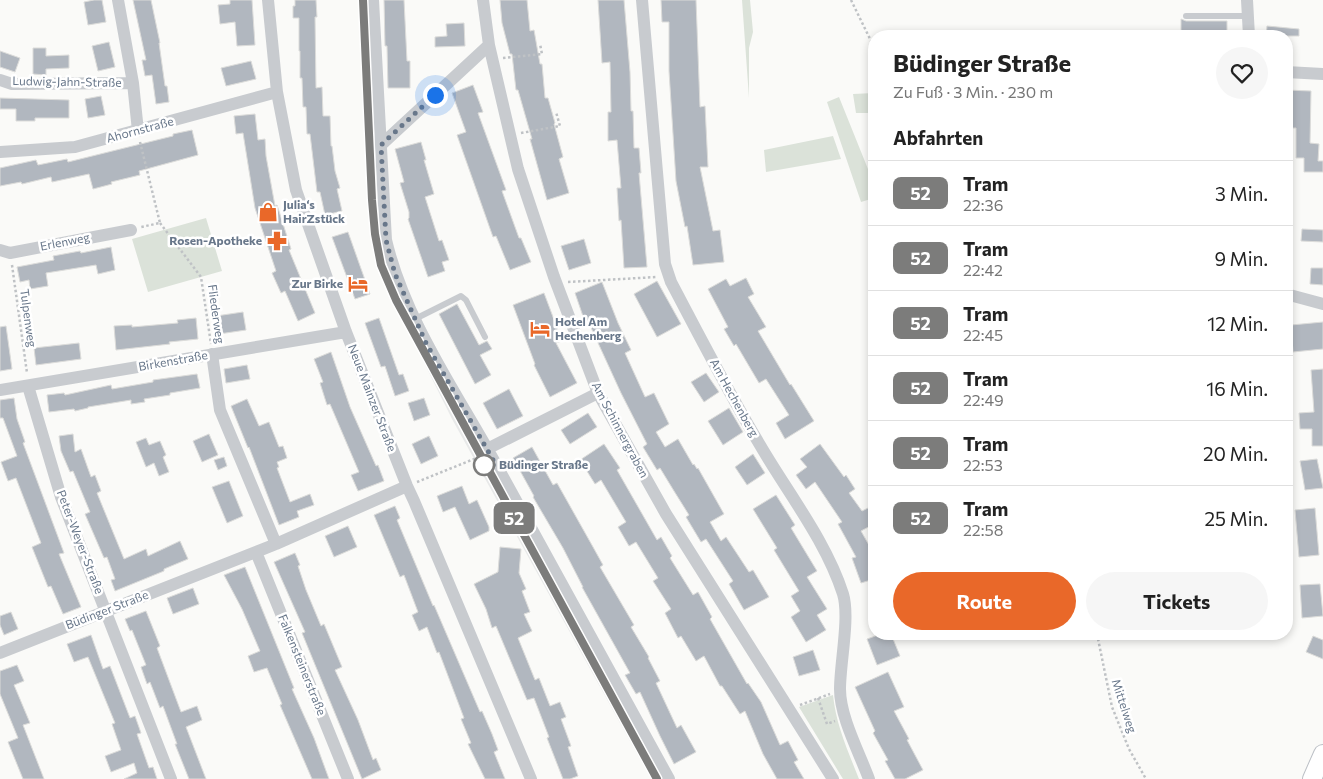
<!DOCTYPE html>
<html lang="de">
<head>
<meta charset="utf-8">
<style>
	:root { --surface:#fff; --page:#f6f6f6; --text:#222; --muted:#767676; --line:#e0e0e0; --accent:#e96829 }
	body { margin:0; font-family:Commissioner,sans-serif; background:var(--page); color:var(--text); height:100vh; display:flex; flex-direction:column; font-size:19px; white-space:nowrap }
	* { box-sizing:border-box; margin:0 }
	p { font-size:16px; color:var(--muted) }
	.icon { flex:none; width:28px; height:28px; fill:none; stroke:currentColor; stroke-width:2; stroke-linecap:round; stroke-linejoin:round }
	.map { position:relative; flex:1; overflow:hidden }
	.side { position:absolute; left:868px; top:30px; width:425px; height:610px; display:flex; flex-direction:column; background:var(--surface); border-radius:20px; box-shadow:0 2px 8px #0003 }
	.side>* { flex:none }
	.badge { padding:0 10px; border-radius:8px; font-size:18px; line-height:32px }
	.you { position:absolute; width:25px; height:25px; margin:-12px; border:4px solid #fff; border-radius:50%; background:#1a73e8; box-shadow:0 0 0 8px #1a73e833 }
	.map>.badge { position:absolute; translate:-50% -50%; box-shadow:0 0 0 2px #fff }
	h2 { padding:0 25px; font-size:19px; line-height:45px }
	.round { display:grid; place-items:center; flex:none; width:52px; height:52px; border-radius:26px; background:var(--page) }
	.head { display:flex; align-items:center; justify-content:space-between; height:85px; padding:0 25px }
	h1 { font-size:24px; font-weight:700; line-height:38px }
	.action { display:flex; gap:10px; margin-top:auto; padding:10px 25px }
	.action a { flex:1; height:58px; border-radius:30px; background:var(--accent); color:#fff; font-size:20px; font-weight:700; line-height:58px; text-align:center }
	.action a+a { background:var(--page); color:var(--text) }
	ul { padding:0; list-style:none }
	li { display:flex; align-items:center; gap:15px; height:65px; padding:0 25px; border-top:1px solid var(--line) }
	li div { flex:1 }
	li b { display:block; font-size:19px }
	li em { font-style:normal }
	li .badge { min-width:55px; font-weight:700; text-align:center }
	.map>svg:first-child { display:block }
	.built { fill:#e8e9e9 }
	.green { fill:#dbe2d9 }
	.building { fill:#b1b7bf; stroke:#dcdcda }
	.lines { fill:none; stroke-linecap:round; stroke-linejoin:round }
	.secondary-casing { stroke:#bcc0c6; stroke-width:20 }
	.path { stroke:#bfc2c5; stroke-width:2.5; stroke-dasharray:2.5 2.5; stroke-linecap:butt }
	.lane { stroke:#c8cbcf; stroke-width:6 }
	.street { stroke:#c8cbcf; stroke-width:12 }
	.secondary { stroke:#fff; stroke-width:18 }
	.tram { stroke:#a8adb4; stroke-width:1 }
	.line-casing { stroke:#fff; stroke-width:11 }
	.line { stroke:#7c7c7b; stroke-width:8 }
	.walk { stroke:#68778a; stroke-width:5; stroke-dasharray:0 9 }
	.stop-dot { fill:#fff; stroke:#7c7c7b; stroke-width:2.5 }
	.labels { text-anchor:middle; stroke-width:5; stroke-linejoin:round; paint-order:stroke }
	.street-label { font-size:12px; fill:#68778a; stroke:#fff }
	.poi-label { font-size:12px; font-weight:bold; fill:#68778a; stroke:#fff; text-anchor:start }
	.stop-label { font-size:12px; font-weight:bold; fill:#68778a; stroke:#fff; text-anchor:start }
</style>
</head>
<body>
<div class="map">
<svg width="1323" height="779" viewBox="0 0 1323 779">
	<rect width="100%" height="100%" fill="#fafaf8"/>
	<path class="built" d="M359 0H368L379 223 381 243 663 779H651L452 419 393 300 378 265 372 241Z"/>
	<path class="green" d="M742 0H750L753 32 749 48V98Z
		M874 93V113H856L853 94Z
		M839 97 874 184V198L861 202 827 102Z
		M833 136 841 159 766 172 764 150Z
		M206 218 222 271 148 292 132 239Z
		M833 695C836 725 848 751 859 779H843L799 707Z"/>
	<path class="building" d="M94 0H102L106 22 88 25 84 2Z
		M133 0H151L160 43H159L165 86H167L169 102 156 104 152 75 145 76 142 60H146Z
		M230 0H252L255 45 237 46 235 22 220 24 218 5 230 4Z
		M295 0H316L317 17H315L316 88 322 87 323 116H330L331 146H332L335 171 340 188 337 189 342 211 325 215 320 192H317L310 134H307L306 107H303L302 78H300V51H299V18H293V6H295Z
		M384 0H404L407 61H410V88H388L387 46H385Z
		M500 0H527L530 31 534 30 540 64H542L545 98H548L555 123 554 124 563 157 559 159 569 193 547 200 530 139H532L518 90H516L512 54H510L502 23Z
		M598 0H624L630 72 631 111H633L634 148H639L641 173H639L647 267 624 268 621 220 619 221 617 188H621L617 140 608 141V112H611L610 62 602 63Z
		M661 0H696L700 107 705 106 708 167H700L713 231 720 230 724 262 693 265 687 226 685 227 676 181 669 71V22H662Z
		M1181 19 1186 21H1227V36H1181Z
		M464 23 465 46 435 47V37L447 36 446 24Z
		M1267 26 1299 29V36H1266Z
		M109 42 115 67 98 71 92 46Z
		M33 48H46V56L69 55V68L46 69V75L33 74Z
		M0 51 20 58 15 72 0 67Z
		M251 61 256 79 226 86 221 68Z
		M473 85 483 112 478 113 506 190 502 191 519 238H521L531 262 510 270 496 236 493 237 457 135 466 132 452 93Z
		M1286 90 1311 91 1310 143 1319 144 1318 161H1323V172H1304V158H1296V128H1292V108H1286Z
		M101 96 105 115 88 118 85 99Z
		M0 98 69 100V118H35V121H16V109H0Z
		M255 114 258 140 265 139 266 156 275 206 277 205 291 249 289 250 315 313 298 321 285 291 281 293 272 273 276 271 255 208 243 133 236 134 234 116Z
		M192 130 198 155 139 171 140 175 111 182 112 184 93 189 89 174 52 182 51 177 22 184 21 182 0 186V168L36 160 38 165 67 159 68 162 173 136V134Z
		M421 142 426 160H424L434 194 425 197 439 241 442 240 449 260 442 262 445 271 428 277 408 219 409 218V212L400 183 404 182 395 149Z
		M1302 229 1323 230V242L1301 241Z
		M348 232 370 294 355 299 332 237Z
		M584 239 591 263 569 270 561 246Z
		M111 247 115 270 98 274 96 265 46 273 48 286 30 289 29 280 20 282 17 267 54 260 53 256 80 251 81 253Z
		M1311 268H1323V285L1310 284Z
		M746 278 754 294 748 297 766 327 758 331 790 385 791 384 814 421 785 439 776 423 789 415 766 379 759 383 736 344 734 346 724 329 728 327 708 289 726 279 730 286Z
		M657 281 681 324 657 337 634 294Z
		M602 282 618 323 631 350 625 353 645 397 654 393 669 424 656 432 665 447 678 439 693 465 694 464 697 469 698 468 724 514 710 522 721 541 726 537 749 572 753 570 769 597 744 610 729 584 733 581 706 539 701 542 686 517 689 515 674 491 660 468 657 470 643 447 647 444 621 393 588 321 585 322 575 293Z
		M544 293 562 341 556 343 577 383 550 397 534 365 535 364 513 305Z
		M457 304 479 345 487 341 492 349 480 355 491 375 475 384 439 314Z
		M243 312 246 330 219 334 216 316Z
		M196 318 198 339 169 342 170 344 116 350 114 326 132 325V327L178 323 177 320Z
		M379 318 399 375 403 374 409 391 395 396 385 366 381 367 365 323Z
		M1323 322V349L1293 352 1291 325Z
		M6 326 12 369 0 371V327Z
		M79 343 81 359 36 365 34 348Z
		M331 352 350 407 376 466 378 465 384 481 358 491 351 475 359 472 330 404 327 405 320 383 323 382 314 359Z
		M247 365 250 379 226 383 224 369Z
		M1323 369V446H1312V429H1300L1299 413 1314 412 1311 370Z
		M706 373 719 392 704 402 691 382Z
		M197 374 200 388 170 393V395L144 399 145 402 131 404V400L88 407V408L75 411 74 409 49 412 47 395 64 393 65 395 111 385 112 389 153 382V380Z
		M509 389 523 416 497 429 483 403Z
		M14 398 17 419 25 442 23 443 64 553 59 554 81 607 63 614 51 586 48 587 32 547 41 543 16 478 8 481 1 462 17 456 3 418H0V400Z
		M424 398 430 415 414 421 408 403Z
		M247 399 259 426 269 422 279 447 283 446 287 458 277 462 279 467 277 468 290 502 310 494 314 505 297 511 299 517 279 525 249 447 248 448 231 406Z
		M729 408 743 432 723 445 708 421Z
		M588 413 597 427 570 444 561 430Z
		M73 434 75 452 81 449 91 477 95 475 101 491 97 493 124 559 146 549 148 556 180 541 188 559 164 569V571L115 591 111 580 115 579 107 557 104 558 85 514 90 512 73 471 70 472 61 451 59 436Z
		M209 434 218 455 202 462 193 441Z
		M429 436 438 456 421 464 412 444Z
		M146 438 149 445 160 441 166 455 163 457 169 472 159 476 154 463 146 467 136 442Z
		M604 444 620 468 617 470 657 540 661 537 672 556 670 558 693 595 698 592 712 617 710 619 747 684 748 683 761 702 780 745 788 741 798 760 794 762 804 779H777L763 754 745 711 740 714 722 686H720L704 656 696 661 681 636 678 638 665 613 671 609 653 581 658 578 636 542 629 546 618 527 626 522 601 480 595 484 580 460Z
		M820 444 844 477 846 475 855 489 849 493 862 511 868 508 874 519V524L861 531 874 554V579L861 583 852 558 856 557 838 524 842 522 815 482 806 489 796 475 807 467 800 459Z
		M532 447 553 485 557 483 593 547 603 565 600 567 634 625 631 627 649 657 648 658 660 681 656 683 677 728 681 725 696 752 674 764 660 736 640 692 636 694 625 675 630 673 582 587H583L563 548 533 497 534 496 513 458Z
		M753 454 765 473 747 485 735 467Z
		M224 457 227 466 218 470 214 460Z
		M1317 459 1323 488 1305 490 1300 461Z
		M229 481 243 516 227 523 212 487Z
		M462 486 469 504 477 500 489 527V531L470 540 455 507 443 512 437 496Z
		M776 495 795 525 791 528 817 571 807 577 827 609 817 615 826 630 806 642 791 617 800 611 791 596 799 591 774 550 777 548 753 509Z
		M395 506 400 518 397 520 433 606 434 605 480 712 482 711 492 734 498 750 494 752 505 779H485L468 744 471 743 461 719 464 718 439 652 437 653 427 627 419 631 412 615 418 612 404 575 400 577 374 515Z
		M1315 508 1319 555 1299 557 1295 510Z
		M348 526 357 547 334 557 325 536Z
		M500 547 521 549 519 573 526 589 522 591 530 612 524 614 532 631 518 638 535 680 539 678 550 706 560 702 566 717 561 719 571 746 568 747 578 776 570 779H563L547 738 549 737 534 698 527 700 496 626 492 628 486 609 474 584 498 572Z
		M295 553 300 565 298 566 306 590 321 626 324 624 342 667 335 670 358 720 373 760 376 758 381 770 362 779 302 633 305 632 274 562Z
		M245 567 294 688 292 689 314 738 329 779H312L280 705 282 704 267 668 254 672 248 656 260 651 242 609 224 575Z
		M1320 584 1323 616 1302 618 1300 585Z
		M193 588 199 604 173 614 167 598Z
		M146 611 160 646 157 648 181 712 197 706 202 720 186 727 206 779H189L175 744H177L163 706 160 708 150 682 147 684 141 667 146 665 132 630 130 631 125 619Z
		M11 612 18 629 4 635 0 625V616Z
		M881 634H891L900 656 877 665 867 639Z
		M91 635 103 669 110 666 130 718 135 716 141 733 137 734 149 768 153 767 157 779H124L137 773 134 763 111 772 105 756 121 750 112 724 115 723 88 657 74 662 67 644Z
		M1313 636 1323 640V659L1306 652Z
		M813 650 820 670 799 676 793 657Z
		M17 665 24 681 14 685 30 723 23 725 44 779H23L8 742 18 738 0 694V671Z
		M888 672 904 707 894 711 909 739 907 740 923 770 905 779H895L885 761 888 760 873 733 875 731 855 687Z"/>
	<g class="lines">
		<defs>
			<path id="secondary" d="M1312 779 1323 754"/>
		</defs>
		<use href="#secondary" class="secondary-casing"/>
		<path class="path" d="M851 0 874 47
			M503 58 542 54 540 44
			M521 133 560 126 556 112
			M140 142 160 223 141 227
			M160 223 201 277 211 344
			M12 265 27 373
			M568 282 657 277
			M417 482 479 457
			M1097 634 1112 707 1129 749 1146 779
			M818 698 827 724 835 721
			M800 705 830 694"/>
		<path class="lane" d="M1186 16H1248
			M415 319 461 296 466 300 485 337"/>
		<path class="street" d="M118 0 133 83 138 131
			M268 0 277 92 296 190 346 332 407 486 414 501 531 779
			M373 0 386 240C404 316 450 383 488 450 549 559 608 669 669 779
			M483 0 489 45 518 169 554 277 598 393 666 514 833 779
			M642 0 665 264 671 282C700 337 728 392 760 445 788 493 826 541 843 594 850 617 840 663 840 689 840 717 859 752 869 779
			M1247 0 1249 36
			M1286 72 1323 74
			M0 80 12 84 133 83
			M381 145 489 45
			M0 152 75 147 277 92
			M0 250 10 253 131 230
			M1286 294 1323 304
			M212 354 220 410 276 544
			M28 386 61 497 171 779
			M0 390 346 332
			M487 449 598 393
			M256 552 348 779
			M0 653 276 544 407 486"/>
		<use href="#secondary" class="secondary"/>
		<path class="tram" d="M363 0 372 200 375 235 381 265 396 300 657 779"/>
	</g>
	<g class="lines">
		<defs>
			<path id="line" d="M363 0 372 200 375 234 381 265 396 300 657 779"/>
		</defs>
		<use href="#line" class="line-casing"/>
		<use href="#line" class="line"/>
		<path class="walk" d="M435 95 381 145 386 240 395 274 426 343 496 465H484"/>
	</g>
	<defs>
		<symbol id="shop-bare" viewBox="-9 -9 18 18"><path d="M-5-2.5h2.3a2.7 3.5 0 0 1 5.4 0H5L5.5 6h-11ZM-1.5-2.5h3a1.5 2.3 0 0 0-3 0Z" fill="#e96829" stroke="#fff" stroke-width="2.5" paint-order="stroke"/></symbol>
		<symbol id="pharmacy-bare" viewBox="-9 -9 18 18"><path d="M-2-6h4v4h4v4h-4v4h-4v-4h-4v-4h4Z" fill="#e96829" stroke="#fff" stroke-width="2.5" paint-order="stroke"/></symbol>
		<symbol id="hotel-bare" viewBox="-9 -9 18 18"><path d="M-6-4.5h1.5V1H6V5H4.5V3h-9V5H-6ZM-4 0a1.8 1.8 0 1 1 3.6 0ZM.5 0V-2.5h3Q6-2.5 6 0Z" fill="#e96829" stroke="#fff" stroke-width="2.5" paint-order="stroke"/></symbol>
	</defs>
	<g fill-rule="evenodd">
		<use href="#shop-bare" x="254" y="198" width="28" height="28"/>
		<use href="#pharmacy-bare" x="263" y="227" width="28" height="28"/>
		<use href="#hotel-bare" x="344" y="270" width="28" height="28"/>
		<use href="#hotel-bare" x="526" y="315" width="28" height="28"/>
	</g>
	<circle class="stop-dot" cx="484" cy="465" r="10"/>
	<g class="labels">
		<g class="street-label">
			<text transform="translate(67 82) rotate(1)" y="4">Ludwig-Jahn-Straße</text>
			<text transform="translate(140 130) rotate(-15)" y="4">Ahornstraße</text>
			<text transform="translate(65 242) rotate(-11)" y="4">Erlenweg</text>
			<text transform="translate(216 314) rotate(82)" y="4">Fliederweg</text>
			<text transform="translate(28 318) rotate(82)" y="4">Tulpenweg</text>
			<text transform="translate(173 361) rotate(-10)" y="4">Birkenstraße</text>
			<text transform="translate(372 398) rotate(69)" y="4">Neue Mainzer Straße</text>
			<text transform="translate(734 398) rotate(61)" y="4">Am Hechenberg</text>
			<text transform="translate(620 430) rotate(62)" y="4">Am Schinnergraben</text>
			<text transform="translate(80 542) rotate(69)" y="4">Peter-Weyer-Straße</text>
			<text transform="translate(107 610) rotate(-21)" y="4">Büdinger Straße</text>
			<text transform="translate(302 665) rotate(68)" y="4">Falkensteinerstraße</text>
			<text transform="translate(1124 706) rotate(72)" y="4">Mittelweg</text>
		</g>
		<g class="poi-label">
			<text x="283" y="209">Julia‘s<tspan x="283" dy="14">HairZstück</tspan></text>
			<text x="262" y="245" text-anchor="end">Rosen-Apotheke</text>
			<text x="343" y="288" text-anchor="end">Zur Birke</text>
			<text x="555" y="326">Hotel Am<tspan x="555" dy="14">Hechenberg</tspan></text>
		</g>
		<g class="stop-label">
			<text x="499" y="469">Büdinger Straße</text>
		</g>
	</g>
</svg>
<div class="you" style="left:435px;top:95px"></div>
<b class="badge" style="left:514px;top:518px;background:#7c7c7b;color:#fff">52</b>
<section class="side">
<div class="head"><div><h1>Büdinger Straße</h1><p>Zu Fuß · 3 Min. · 230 m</p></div><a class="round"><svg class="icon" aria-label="heart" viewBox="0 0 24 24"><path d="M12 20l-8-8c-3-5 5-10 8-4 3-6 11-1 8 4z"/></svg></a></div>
<h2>Abfahrten</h2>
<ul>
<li><span class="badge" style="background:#7c7c7b;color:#fff">52</span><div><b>Tram</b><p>22:36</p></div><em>3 Min.</em></li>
<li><span class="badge" style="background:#7c7c7b;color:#fff">52</span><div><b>Tram</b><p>22:42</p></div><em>9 Min.</em></li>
<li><span class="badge" style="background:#7c7c7b;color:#fff">52</span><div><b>Tram</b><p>22:45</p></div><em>12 Min.</em></li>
<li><span class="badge" style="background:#7c7c7b;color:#fff">52</span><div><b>Tram</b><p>22:49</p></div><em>16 Min.</em></li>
<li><span class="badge" style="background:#7c7c7b;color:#fff">52</span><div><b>Tram</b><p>22:53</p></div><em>20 Min.</em></li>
<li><span class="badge" style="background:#7c7c7b;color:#fff">52</span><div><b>Tram</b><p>22:58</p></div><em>25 Min.</em></li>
</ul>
<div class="action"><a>Route</a><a>Tickets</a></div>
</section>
</div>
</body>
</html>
